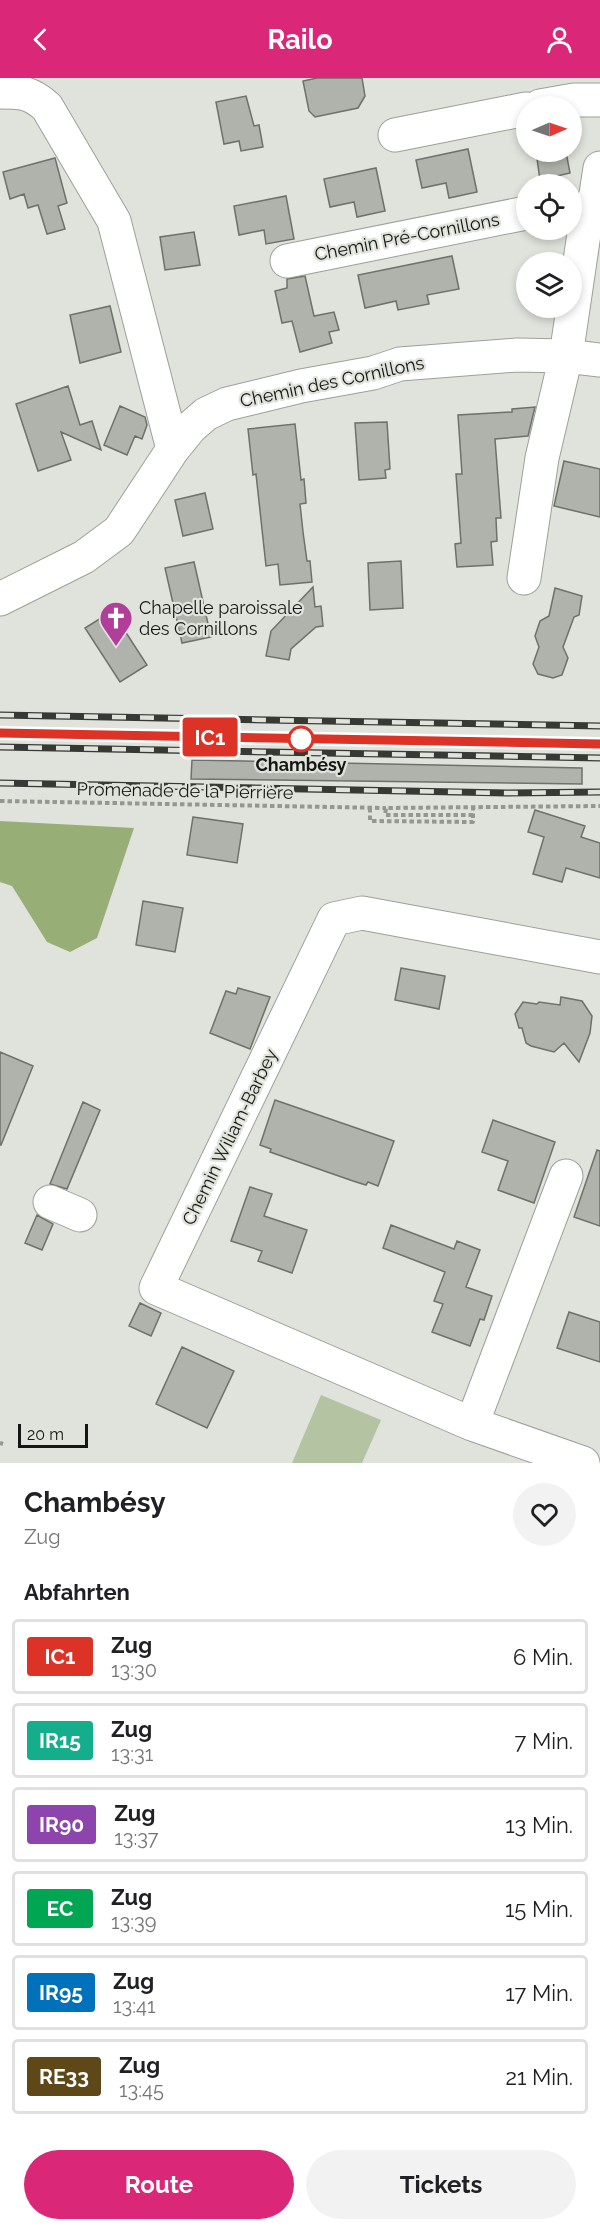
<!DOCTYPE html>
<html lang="de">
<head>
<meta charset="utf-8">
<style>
	:root { --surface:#fff; --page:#f2f2f2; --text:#202124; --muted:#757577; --line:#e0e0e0; --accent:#db2777 }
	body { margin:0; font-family:Raleway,sans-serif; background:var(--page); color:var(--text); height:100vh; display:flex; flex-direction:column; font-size:22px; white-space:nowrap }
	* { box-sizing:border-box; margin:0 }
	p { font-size:20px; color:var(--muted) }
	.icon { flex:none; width:33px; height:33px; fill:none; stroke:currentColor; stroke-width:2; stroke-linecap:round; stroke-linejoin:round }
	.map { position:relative; height:1385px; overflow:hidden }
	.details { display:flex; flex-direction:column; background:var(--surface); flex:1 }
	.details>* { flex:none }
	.badge { padding:0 12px; border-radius:4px; font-size:21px; line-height:39px }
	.needle { width:39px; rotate:88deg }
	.fabs { position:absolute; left:516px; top:18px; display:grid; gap:12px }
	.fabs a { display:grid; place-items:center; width:66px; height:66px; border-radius:50%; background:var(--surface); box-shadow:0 3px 9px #0003; font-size:30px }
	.scale { position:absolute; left:18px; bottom:15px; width:70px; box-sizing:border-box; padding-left:6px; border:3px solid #151613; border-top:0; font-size:16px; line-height:21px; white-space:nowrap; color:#151613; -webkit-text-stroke:4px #dfe3db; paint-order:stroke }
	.map>.badge { position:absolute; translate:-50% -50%; box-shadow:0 0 0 3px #fff }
	h2 { padding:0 24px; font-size:22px; line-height:54px }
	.round { display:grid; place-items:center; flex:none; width:63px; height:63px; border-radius:32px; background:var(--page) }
	.headline { display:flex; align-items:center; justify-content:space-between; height:102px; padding:0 24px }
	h1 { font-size:28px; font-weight:700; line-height:45px }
	.cta { display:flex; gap:12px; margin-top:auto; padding:12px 24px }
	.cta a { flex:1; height:69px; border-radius:36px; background:var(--accent); color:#fff; font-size:24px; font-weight:700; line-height:69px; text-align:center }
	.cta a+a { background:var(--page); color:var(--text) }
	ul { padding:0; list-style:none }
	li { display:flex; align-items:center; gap:18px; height:75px; margin:0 12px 9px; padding:0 12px; border:3px solid var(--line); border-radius:6px }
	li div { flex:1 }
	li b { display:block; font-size:22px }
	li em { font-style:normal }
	li .badge { min-width:66px; font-weight:700; text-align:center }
	header { display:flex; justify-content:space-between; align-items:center; height:78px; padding:0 24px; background:var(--accent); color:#fff; font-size:27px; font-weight:700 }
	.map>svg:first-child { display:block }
	.green { fill:#b4c3a2 }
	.forest { fill:#97ae77 }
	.building { fill:#afb3ab; stroke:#6e716a; stroke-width:1.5 }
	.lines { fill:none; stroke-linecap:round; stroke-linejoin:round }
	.minor-casing { stroke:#9da099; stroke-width:35 }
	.path { stroke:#949791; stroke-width:4; stroke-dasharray:4.5 3; stroke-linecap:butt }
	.minor { stroke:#fff; stroke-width:33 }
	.rail-casing { stroke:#373935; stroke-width:7 }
	.rail { stroke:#dfe3db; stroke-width:4.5; stroke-dasharray:14; stroke-linecap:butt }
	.line-casing { stroke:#fff; stroke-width:14 }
	.line { stroke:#dd3327; stroke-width:9 }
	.stop-dot { fill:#fff; stroke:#dd3327; stroke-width:3 }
	.labels { text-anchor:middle; stroke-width:4.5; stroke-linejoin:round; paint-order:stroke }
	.street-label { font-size:18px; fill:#151613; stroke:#dfe3db }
	.poi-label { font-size:18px; fill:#151613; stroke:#dfe3db; text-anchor:start }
	.stop-label { font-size:18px; font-weight:bold; fill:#151613; stroke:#dfe3db }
</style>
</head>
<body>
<header><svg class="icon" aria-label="back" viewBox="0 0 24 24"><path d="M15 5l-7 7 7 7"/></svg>Railo<svg class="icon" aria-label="person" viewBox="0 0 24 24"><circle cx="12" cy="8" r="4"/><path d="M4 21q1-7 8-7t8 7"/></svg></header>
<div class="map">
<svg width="600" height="1385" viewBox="0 0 600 1385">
	<rect width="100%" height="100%" fill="#dfe3db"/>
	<path class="green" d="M321 1317 381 1342 362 1385H292Z"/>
	<path class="forest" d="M0 743 134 750 97 860 70 874 47 864 12 808 0 804Z"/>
	<path class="building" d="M317 0H362L365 18 358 30 315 39 309 33 303 3Z
		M246 18 254 48 259 47 263 69 241 73 239 63 224 66 216 24Z
		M468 71 477 114 449 120 446 105 422 110 416 82Z
		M536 74H566L570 95 540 102Z
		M55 80 67 125 58 128 65 151 47 156 38 127 28 130 24 116 10 121 3 94Z
		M376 90 385 133 357 139 354 124 330 129 324 101Z
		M286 118 294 161 266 166 264 152 239 157 234 128Z
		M194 154 200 187 165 192 160 159Z
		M452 178 459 211 427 217 429 226 398 232 396 223 365 230 358 197Z
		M305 198 314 238 334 234 339 252 329 254 332 265 300 274 292 243 282 245 275 213 287 210V201Z
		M110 228 121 274 80 285 70 237Z
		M68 308 80 347 92 343 101 372 61 354 71 382 38 393 16 326Z
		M120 328 145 339 147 347 142 361 135 358 127 377 104 367Z
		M535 329 528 358 495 361 501 440H496L497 463 491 464 493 487 457 489 455 466 461 465 456 396H462L458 337 512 334V331Z
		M387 344 390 391 385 392 386 400 359 402 355 345Z
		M295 346 301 402 304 401 306 425 300 426 303 454 307 483H310L312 504 280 507 278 486 266 488 256 396 253 397 248 351Z
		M564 383 600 391V439L554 428Z
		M205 415 213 451 183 458 175 422Z
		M401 483 403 530 370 532 368 485Z
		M194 484 211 559 182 565 165 490Z
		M313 509 315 529 321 528 323 548 316 549 291 571 289 582 266 578 271 553Z
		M555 510 582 518 579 537 574 539 563 569 568 580 562 597 553 600 538 596 533 586 539 569 535 558 540 543 549 538Z
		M112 533 147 587 120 604 85 550Z
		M192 682 582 690V706L191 701Z
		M535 732 585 748 581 759 600 765V800L566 790 562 804 533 796 544 759 528 754Z
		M193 739 243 746 237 785 187 777Z
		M143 823 183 830 175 874 136 867Z
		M401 890 445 898 439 931 395 922Z
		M238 910 270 919 250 971 210 955 226 913 236 916Z
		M561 919 582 923 592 938 590 955 579 984 564 965 554 974 531 968 526 965 522 950H519L515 936 523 924 537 926 539 924 560 927Z
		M0 974 33 988 1 1067H0Z
		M275 1022 394 1063 378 1108 368 1104 366 1107 353 1103 270 1074 271 1071 260 1067Z
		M83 1024 100 1032 67 1111 50 1106Z
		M493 1042 555 1064 534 1125 498 1112 508 1083 482 1074Z
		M597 1072 600 1073V1148L574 1139Z
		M250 1109 272 1116 264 1138 307 1152 292 1195 258 1183 262 1173 231 1163Z
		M37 1137 53 1146 42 1172 25 1165Z
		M391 1147 454 1171 457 1163 480 1172 466 1209 492 1218 484 1242 480 1241 470 1268 432 1254 443 1226 434 1223 445 1194 383 1170Z
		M140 1225 161 1235 151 1258 129 1248Z
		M569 1234 600 1244V1284L557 1270Z
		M182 1269 234 1293 207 1350 156 1326Z"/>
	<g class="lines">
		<defs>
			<path id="minor" d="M0 14C22 14 30 14 47 29L114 143 173 371
				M540 28 574 22H600
				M395 57 526 31
				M287 183 526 135
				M524 500 542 380 566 278 585 149 596 116 600 90
				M0 521 84 479 119 453 173 371 191 349 206 336 227 326 301 308 373 295 400 286 517 277 566 278 600 282
				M50 1124 80 1137
				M472 1346 566 1098
				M583 1385 472 1346 156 1210 334 841 362 835 600 879"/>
		</defs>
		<use href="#minor" class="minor-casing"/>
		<path class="path" d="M0 723 386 730
			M370 730V743L473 744V730
			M473 737H385L386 730 600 728
			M0 1365 3 1366"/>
		<use href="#minor" class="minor"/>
		<defs>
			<path id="rail" d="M0 637 600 648
				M0 655 600 666
				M0 669 600 680
				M0 705 507 715 600 714"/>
		</defs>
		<use href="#rail" class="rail-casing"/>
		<use href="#rail" class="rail"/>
	</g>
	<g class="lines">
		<defs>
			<path id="line" d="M0 655 600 666"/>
		</defs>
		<use href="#line" class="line-casing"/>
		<use href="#line" class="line"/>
	</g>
	<defs>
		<symbol id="church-pin" viewBox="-11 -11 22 30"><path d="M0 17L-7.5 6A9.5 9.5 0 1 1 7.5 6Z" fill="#b13e99" stroke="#dfe3db"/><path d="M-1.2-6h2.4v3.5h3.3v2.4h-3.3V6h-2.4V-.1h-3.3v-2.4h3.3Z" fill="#fff"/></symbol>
	</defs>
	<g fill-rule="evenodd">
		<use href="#church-pin" x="97" y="521" width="38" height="52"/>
	</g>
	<circle class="stop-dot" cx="301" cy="661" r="12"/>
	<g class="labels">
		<g class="street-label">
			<text transform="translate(407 159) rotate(-11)" y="6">Chemin Pré-Cornillons</text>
			<text transform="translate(332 304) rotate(-12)" y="6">Chemin des Cornillons</text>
			<text transform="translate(185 713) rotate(1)" y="6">Promenade de la Pierrière</text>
			<text transform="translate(230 1059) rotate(-64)" y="6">Chemin Wiliam-Barbey</text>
		</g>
		<g class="poi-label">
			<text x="139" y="536">Chapelle paroissale<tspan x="139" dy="21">des Cornillons</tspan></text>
		</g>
		<g class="stop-label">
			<text x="301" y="693">Chambésy</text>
		</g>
	</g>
</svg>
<div class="fabs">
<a><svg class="needle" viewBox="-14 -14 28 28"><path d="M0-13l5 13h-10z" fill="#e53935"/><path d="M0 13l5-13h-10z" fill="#757577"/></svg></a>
<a><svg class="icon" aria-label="locate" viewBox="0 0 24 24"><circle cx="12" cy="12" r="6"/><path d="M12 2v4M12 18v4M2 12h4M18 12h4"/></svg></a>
<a><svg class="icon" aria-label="layers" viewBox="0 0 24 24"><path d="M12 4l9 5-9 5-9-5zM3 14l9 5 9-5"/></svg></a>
</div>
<div class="scale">20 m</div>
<b class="badge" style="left:210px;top:659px;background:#dd3327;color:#fff">IC1</b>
</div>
<section class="details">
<div class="headline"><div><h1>Chambésy</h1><p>Zug</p></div><a class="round"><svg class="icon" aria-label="heart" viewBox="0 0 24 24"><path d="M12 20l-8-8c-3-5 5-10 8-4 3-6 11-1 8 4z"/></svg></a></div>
<h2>Abfahrten</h2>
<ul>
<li><span class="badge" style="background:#dd3327;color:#fff">IC1</span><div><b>Zug</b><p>13:30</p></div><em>6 Min.</em></li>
<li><span class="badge" style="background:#15ae8d;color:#fff">IR15</span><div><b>Zug</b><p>13:31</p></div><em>7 Min.</em></li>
<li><span class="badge" style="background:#8e44ad;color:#fff">IR90</span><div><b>Zug</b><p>13:37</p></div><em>13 Min.</em></li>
<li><span class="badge" style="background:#00a651;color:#fff">EC</span><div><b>Zug</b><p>13:39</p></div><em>15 Min.</em></li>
<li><span class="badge" style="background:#0072bc;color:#fff">IR95</span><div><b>Zug</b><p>13:41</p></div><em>17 Min.</em></li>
<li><span class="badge" style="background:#5f4817;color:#fff">RE33</span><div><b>Zug</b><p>13:45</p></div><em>21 Min.</em></li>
</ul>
<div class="cta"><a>Route</a><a>Tickets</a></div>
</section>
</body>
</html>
